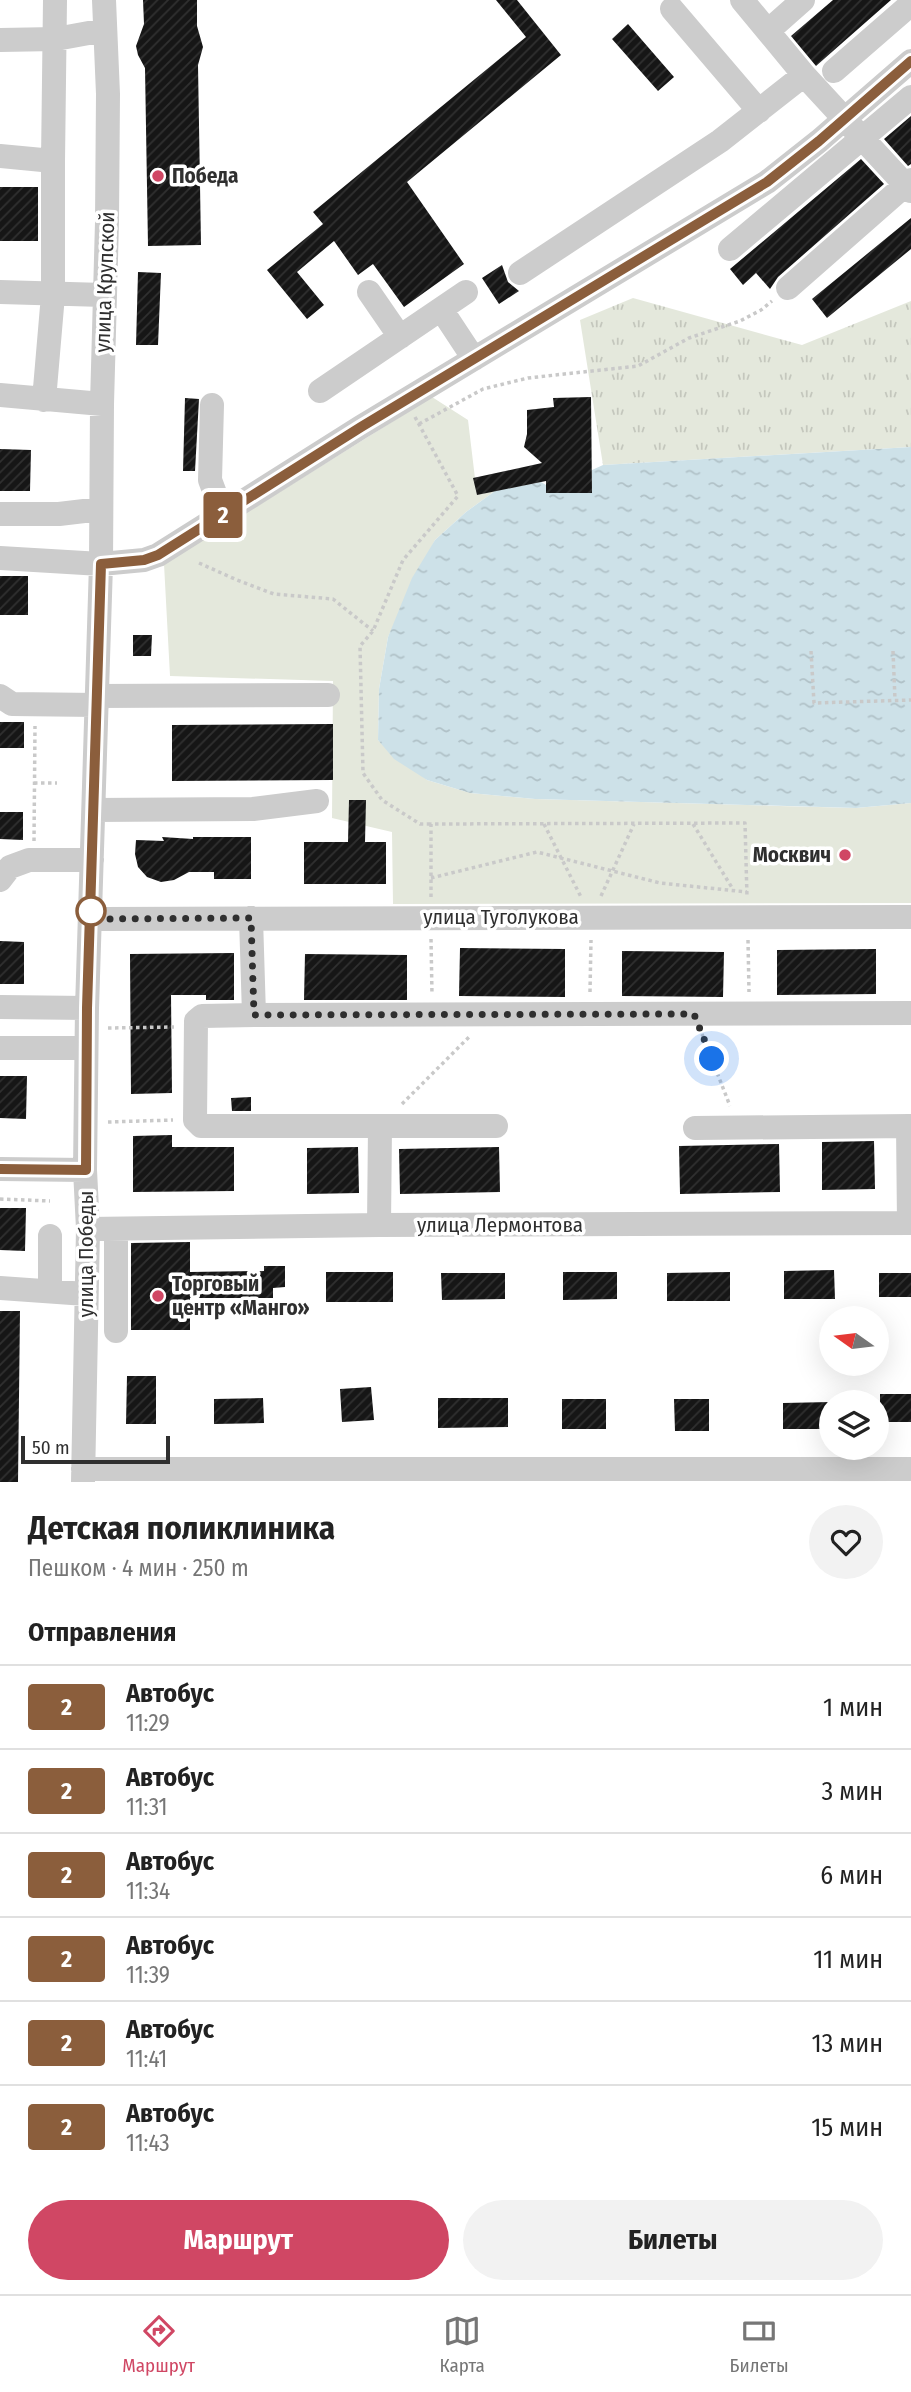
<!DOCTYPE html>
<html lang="ru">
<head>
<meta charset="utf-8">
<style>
	:root { --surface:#fff; --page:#f2f2f2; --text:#222; --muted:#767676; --line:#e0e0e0; --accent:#d04764 }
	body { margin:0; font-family:"Fira Sans Condensed",sans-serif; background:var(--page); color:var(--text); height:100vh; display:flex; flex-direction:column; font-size:26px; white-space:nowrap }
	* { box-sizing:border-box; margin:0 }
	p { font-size:23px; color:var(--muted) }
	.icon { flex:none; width:38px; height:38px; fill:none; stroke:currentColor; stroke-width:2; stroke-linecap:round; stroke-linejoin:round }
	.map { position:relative; height:1482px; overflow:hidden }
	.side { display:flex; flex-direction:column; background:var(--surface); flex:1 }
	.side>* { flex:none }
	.badge { padding:0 14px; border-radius:5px; font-size:24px; line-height:46px }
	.needle { width:46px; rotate:284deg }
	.buttons { position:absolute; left:819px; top:1306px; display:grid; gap:14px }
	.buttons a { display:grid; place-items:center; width:70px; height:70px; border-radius:50%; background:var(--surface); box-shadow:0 7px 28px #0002; font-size:35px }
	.scale { position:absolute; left:21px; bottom:18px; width:149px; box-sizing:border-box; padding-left:7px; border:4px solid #2f2f2f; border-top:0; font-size:19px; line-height:24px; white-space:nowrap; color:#2f2f2f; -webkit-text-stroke:5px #fff; paint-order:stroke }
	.you { position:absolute; width:35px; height:35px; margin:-18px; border:5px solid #fff; border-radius:50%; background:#1a73e8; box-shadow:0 0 0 10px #1a73e833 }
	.map>.badge { position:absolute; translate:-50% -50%; box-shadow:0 0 0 4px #fff }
	h2 { padding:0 28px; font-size:26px; line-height:63px }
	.round { display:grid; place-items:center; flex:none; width:74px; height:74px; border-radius:37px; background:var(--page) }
	.headline { display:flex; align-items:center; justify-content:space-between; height:119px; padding:0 28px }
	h1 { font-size:33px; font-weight:700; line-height:52px }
	.action { display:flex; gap:14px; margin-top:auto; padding:14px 28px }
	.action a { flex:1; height:80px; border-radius:42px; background:var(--accent); color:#fff; font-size:28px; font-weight:700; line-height:80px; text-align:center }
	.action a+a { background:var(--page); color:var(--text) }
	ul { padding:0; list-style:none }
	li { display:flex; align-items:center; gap:21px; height:84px; padding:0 28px; border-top:2px solid var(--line) }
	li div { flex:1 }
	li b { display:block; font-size:26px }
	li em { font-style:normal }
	li .badge { min-width:77px; font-weight:700; text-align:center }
	.menu { display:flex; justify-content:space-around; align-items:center; height:98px; border-top:2px solid var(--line); background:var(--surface); font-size:19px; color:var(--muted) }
	.menu a { display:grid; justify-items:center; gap:4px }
	.menu .selected { color:var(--accent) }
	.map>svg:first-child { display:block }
	.grass { fill:url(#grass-tufts) }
	.park { fill:#e4e8dc }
	.water { fill:url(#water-ripples) }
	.building { fill:url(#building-hatch) }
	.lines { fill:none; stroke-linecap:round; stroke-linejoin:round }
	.path { stroke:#c9c9c9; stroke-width:3.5; stroke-dasharray:3.5 3.5; stroke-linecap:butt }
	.minor { stroke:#ccc; stroke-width:24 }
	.line-casing { stroke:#fff; stroke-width:16 }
	.line { stroke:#8b5e3c; stroke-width:10 }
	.walk { stroke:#2f2f2f; stroke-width:7; stroke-dasharray:0 12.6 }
	.poi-dot { fill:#d04764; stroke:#fff; stroke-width:2.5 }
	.stop-dot { fill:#fff; stroke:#8b5e3c; stroke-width:3.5 }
	.labels { text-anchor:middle; stroke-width:7; stroke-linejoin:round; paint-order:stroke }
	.poi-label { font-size:21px; font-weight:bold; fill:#2f2f2f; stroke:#fff; text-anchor:start }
	.street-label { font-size:21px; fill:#2f2f2f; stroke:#fff }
</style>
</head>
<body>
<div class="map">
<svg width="911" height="1482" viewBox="0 0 911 1482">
	<defs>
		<pattern id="grass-tufts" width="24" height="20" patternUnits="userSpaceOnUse" patternTransform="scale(1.75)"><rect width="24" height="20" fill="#e4e8dc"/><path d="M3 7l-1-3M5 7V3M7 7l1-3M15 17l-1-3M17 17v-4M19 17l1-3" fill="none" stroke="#c4c7bd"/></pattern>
		<pattern id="water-ripples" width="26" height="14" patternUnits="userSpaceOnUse" patternTransform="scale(1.75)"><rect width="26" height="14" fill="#cde1e8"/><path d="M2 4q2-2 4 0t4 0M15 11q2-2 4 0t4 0" fill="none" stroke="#b0c1c7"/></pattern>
		<pattern id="building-hatch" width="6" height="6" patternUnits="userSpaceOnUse" patternTransform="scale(1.75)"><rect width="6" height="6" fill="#161616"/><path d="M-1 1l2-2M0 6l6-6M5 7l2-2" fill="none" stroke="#303030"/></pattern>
	</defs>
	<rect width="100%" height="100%" fill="#fff"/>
	<path class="grass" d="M633 298 802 345 911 301V447L603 465 580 320Z"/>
	<path class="park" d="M432 397 468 420 477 495 495 491 466 512 435 540 388 637 379 689 378 740 427 780 470 793 535 799 779 806 856 808 911 803V903L393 904 392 832 332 818 333 681 170 676 164 564Z"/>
	<path class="water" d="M911 447V803L856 808 535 799 470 793 427 780 394 759 378 740 379 689 388 637 412 578 435 540 466 512 495 491 541 482 546 485V493H592V470L603 465Z"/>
	<path class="building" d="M143 0H197V26L203 47 198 65 201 245 148 246 145 68 138 55 136 46 144 24Z
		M496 0H517L561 55 407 182 464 264 404 307 373 264 358 275 334 241 297 272 324 305 307 319 267 270 323 224 313 212 526 37Z
		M833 0H891L816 66 791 36Z
		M628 24 674 77 658 91 612 39Z
		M911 116V164L908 166 884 139Z
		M861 159 884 184 778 277 770 289 756 273 743 285 730 269Z
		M0 187H38V241H0Z
		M911 218V249L827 318 812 299Z
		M502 265 508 282 519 291 499 304 482 278Z
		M138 272 161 273 158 345H136Z
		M591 397 592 493H546V481L477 495 473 478 542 463 524 447 527 434V410L554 407 553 398Z
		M185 398 199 399 195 471H183Z
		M0 449 31 450 30 491H0Z
		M0 576H28V615H0Z
		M133 635H152L151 656H133Z
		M0 722H24V748H0Z
		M333 724V780L172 781V725Z
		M349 800H366L365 842H386V884H304V842H348Z
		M0 812H23V840L0 839Z
		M162 837 193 839V837H251V879H214V872H189L174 880 161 882 147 877 138 867 135 854 136 840 164 841Z
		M0 941 24 942V984H0Z
		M460 948 565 949V997L459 996Z
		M876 949V994L777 995V950Z
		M622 951 724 952 723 997 622 996Z
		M234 953V1000H206V995H171L172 1093 131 1094 130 954Z
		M305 954 407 955V1000H304Z
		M0 1076H27L26 1119 0 1118Z
		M251 1097V1111H232L231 1098Z
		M172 1135V1147H234V1191L133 1192V1136Z
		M874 1141 875 1189 822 1190V1142Z
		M779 1144 780 1192 680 1194 679 1146Z
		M358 1147 359 1193 307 1194V1148Z
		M499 1147 500 1192 400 1194 399 1149Z
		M0 1208H26L25 1251 0 1250Z
		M190 1242V1272L264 1271V1266H285V1287L273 1288V1298H190V1330H131V1243Z
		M834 1270 835 1299H784V1271Z
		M326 1272H393V1302H326Z
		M563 1272H617V1299L563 1300Z
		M730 1272V1301H667V1273Z
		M441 1273H505V1299L442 1300Z
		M879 1273H911V1297H879Z
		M0 1311H20L18 1482H0Z
		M127 1376H156V1424H126Z
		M371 1387 374 1420 342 1422 340 1389Z
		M880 1394H911V1422H880Z
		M263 1398 264 1423 214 1424V1399Z
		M438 1398H508V1427L438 1428Z
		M562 1399H606V1429H562Z
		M674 1399H709V1431H675Z
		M831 1402V1429H783V1403Z"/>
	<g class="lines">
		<path class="path" d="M415 417 458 496 403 560 373 631 360 646 363 773 382 800 420 824H431
			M419 424 483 389 528 378 638 366 689 338 740 321 761 310 772 301
			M199 563 237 580 274 594 333 599 373 631
			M811 651 814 703 911 700
			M893 651 895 700
			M34 783H57
			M544 824 581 897
			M693 824 734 891
			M34 841 35 726
			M431 878 537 852 660 883 747 892
			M601 896 634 824
			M431 897V824L745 823 747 897
			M431 939 432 995
			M748 940 749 992
			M590 992 591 940
			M108 1028 174 1027
			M702 1034 730 1106
			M402 1104 471 1035
			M108 1122 173 1120
			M0 1199 50 1201"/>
		<path class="minor" d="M742 0 804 75 911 191
			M672 9 759 111
			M768 31 803 0
			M0 40 56 39 105 30
			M834 71 911 4
			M0 156 53 161V295L44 400
			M53 161 55 0
			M730 249 911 97
			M520 273 720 141 804 75
			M788 288 911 180
			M0 292 104 295
			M369 292 400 337
			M441 309 474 359
			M320 391 466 292
			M0 395 102 404
			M212 405 210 480 216 496 227 512
			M0 514H59L101 509
			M0 558 101 564 144 560 158 555 361 427 767 182 819 141 911 61
			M0 696 12 704 97 705
			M97 696 328 695
			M94 810 253 809 317 801
			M0 880 10 867 29 860H92
			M91 917 103 919 911 917
			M251 918 254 1015
			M0 1007 87 1008
			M0 1048H86
			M496 1126H201L195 1120 196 1021 202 1016 254 1015 911 1013
			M908 1126 909 1223
			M695 1128 911 1126
			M0 1169 85 1170
			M379 1225 380 1126
			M88 1229 379 1225 911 1223
			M0 1288 86 1294
			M50 1291V1236
			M116 1331V1229
			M83 1469H911
			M83 1482 88 1229 85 1170 87 1008 101 564 102 404 107 222 108 94 104 0"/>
	</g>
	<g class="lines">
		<defs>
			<path id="line" d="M0 1169 86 1170 87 1008 101 564 144 560 158 555 361 427 767 182 819 141 911 61"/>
		</defs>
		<use href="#line" class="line-casing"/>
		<use href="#line" class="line"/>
		<path class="walk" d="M91 911V917L103 919 251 918 254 1015 694 1014 712 1059"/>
	</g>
	<g class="poi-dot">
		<circle cx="158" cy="176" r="7"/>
		<circle cx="845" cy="855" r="7"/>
		<circle cx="158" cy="1296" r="7"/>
	</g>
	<circle class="stop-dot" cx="91" cy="911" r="14"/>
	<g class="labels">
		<g class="poi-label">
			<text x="172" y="183">Победа</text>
			<text x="831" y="862" text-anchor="end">Москвич</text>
			<text x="172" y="1291">Торговый<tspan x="172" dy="24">центр «Манго»</tspan></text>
		</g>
		<g class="street-label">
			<text transform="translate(105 282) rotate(-88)" y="7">улица Крупской</text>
			<text x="501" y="924">улица Туголукова</text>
			<text x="500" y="1232">улица Лермонтова</text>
			<text transform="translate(86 1254) rotate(-90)" y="7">улица Победы</text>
		</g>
	</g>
</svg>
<div class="buttons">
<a><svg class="needle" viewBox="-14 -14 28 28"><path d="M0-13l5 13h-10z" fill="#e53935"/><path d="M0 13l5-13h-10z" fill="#767676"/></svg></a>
<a><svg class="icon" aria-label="layers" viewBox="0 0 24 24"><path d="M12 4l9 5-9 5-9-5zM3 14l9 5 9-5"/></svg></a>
</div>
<div class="scale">50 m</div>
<div class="you" style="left:712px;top:1059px"></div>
<b class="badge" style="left:223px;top:515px;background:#8b5e3c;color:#fff">2</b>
</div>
<section class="side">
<div class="headline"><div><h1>Детская поликлиника</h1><p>Пешком · 4 мин · 250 m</p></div><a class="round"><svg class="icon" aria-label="heart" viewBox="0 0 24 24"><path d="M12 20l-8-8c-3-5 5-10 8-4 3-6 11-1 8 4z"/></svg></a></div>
<h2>Отправления</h2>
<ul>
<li><span class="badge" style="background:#8b5e3c;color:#fff">2</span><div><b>Автобус</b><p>11:29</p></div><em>1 мин</em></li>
<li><span class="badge" style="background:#8b5e3c;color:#fff">2</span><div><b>Автобус</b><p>11:31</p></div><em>3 мин</em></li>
<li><span class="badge" style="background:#8b5e3c;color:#fff">2</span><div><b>Автобус</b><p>11:34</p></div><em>6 мин</em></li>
<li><span class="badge" style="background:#8b5e3c;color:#fff">2</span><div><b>Автобус</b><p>11:39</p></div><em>11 мин</em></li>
<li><span class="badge" style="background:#8b5e3c;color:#fff">2</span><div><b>Автобус</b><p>11:41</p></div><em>13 мин</em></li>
<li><span class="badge" style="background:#8b5e3c;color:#fff">2</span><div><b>Автобус</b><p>11:43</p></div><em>15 мин</em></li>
</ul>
<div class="action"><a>Маршрут</a><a>Билеты</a></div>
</section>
<nav class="menu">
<a class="selected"><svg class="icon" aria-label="directions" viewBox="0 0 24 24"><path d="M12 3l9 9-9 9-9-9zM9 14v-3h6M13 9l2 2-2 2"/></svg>Маршрут</a>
<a><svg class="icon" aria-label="map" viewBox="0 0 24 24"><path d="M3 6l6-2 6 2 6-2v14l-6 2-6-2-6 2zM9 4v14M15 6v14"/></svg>Карта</a>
<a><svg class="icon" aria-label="tickets" viewBox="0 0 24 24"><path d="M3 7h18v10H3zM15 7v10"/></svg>Билеты</a>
</nav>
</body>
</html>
